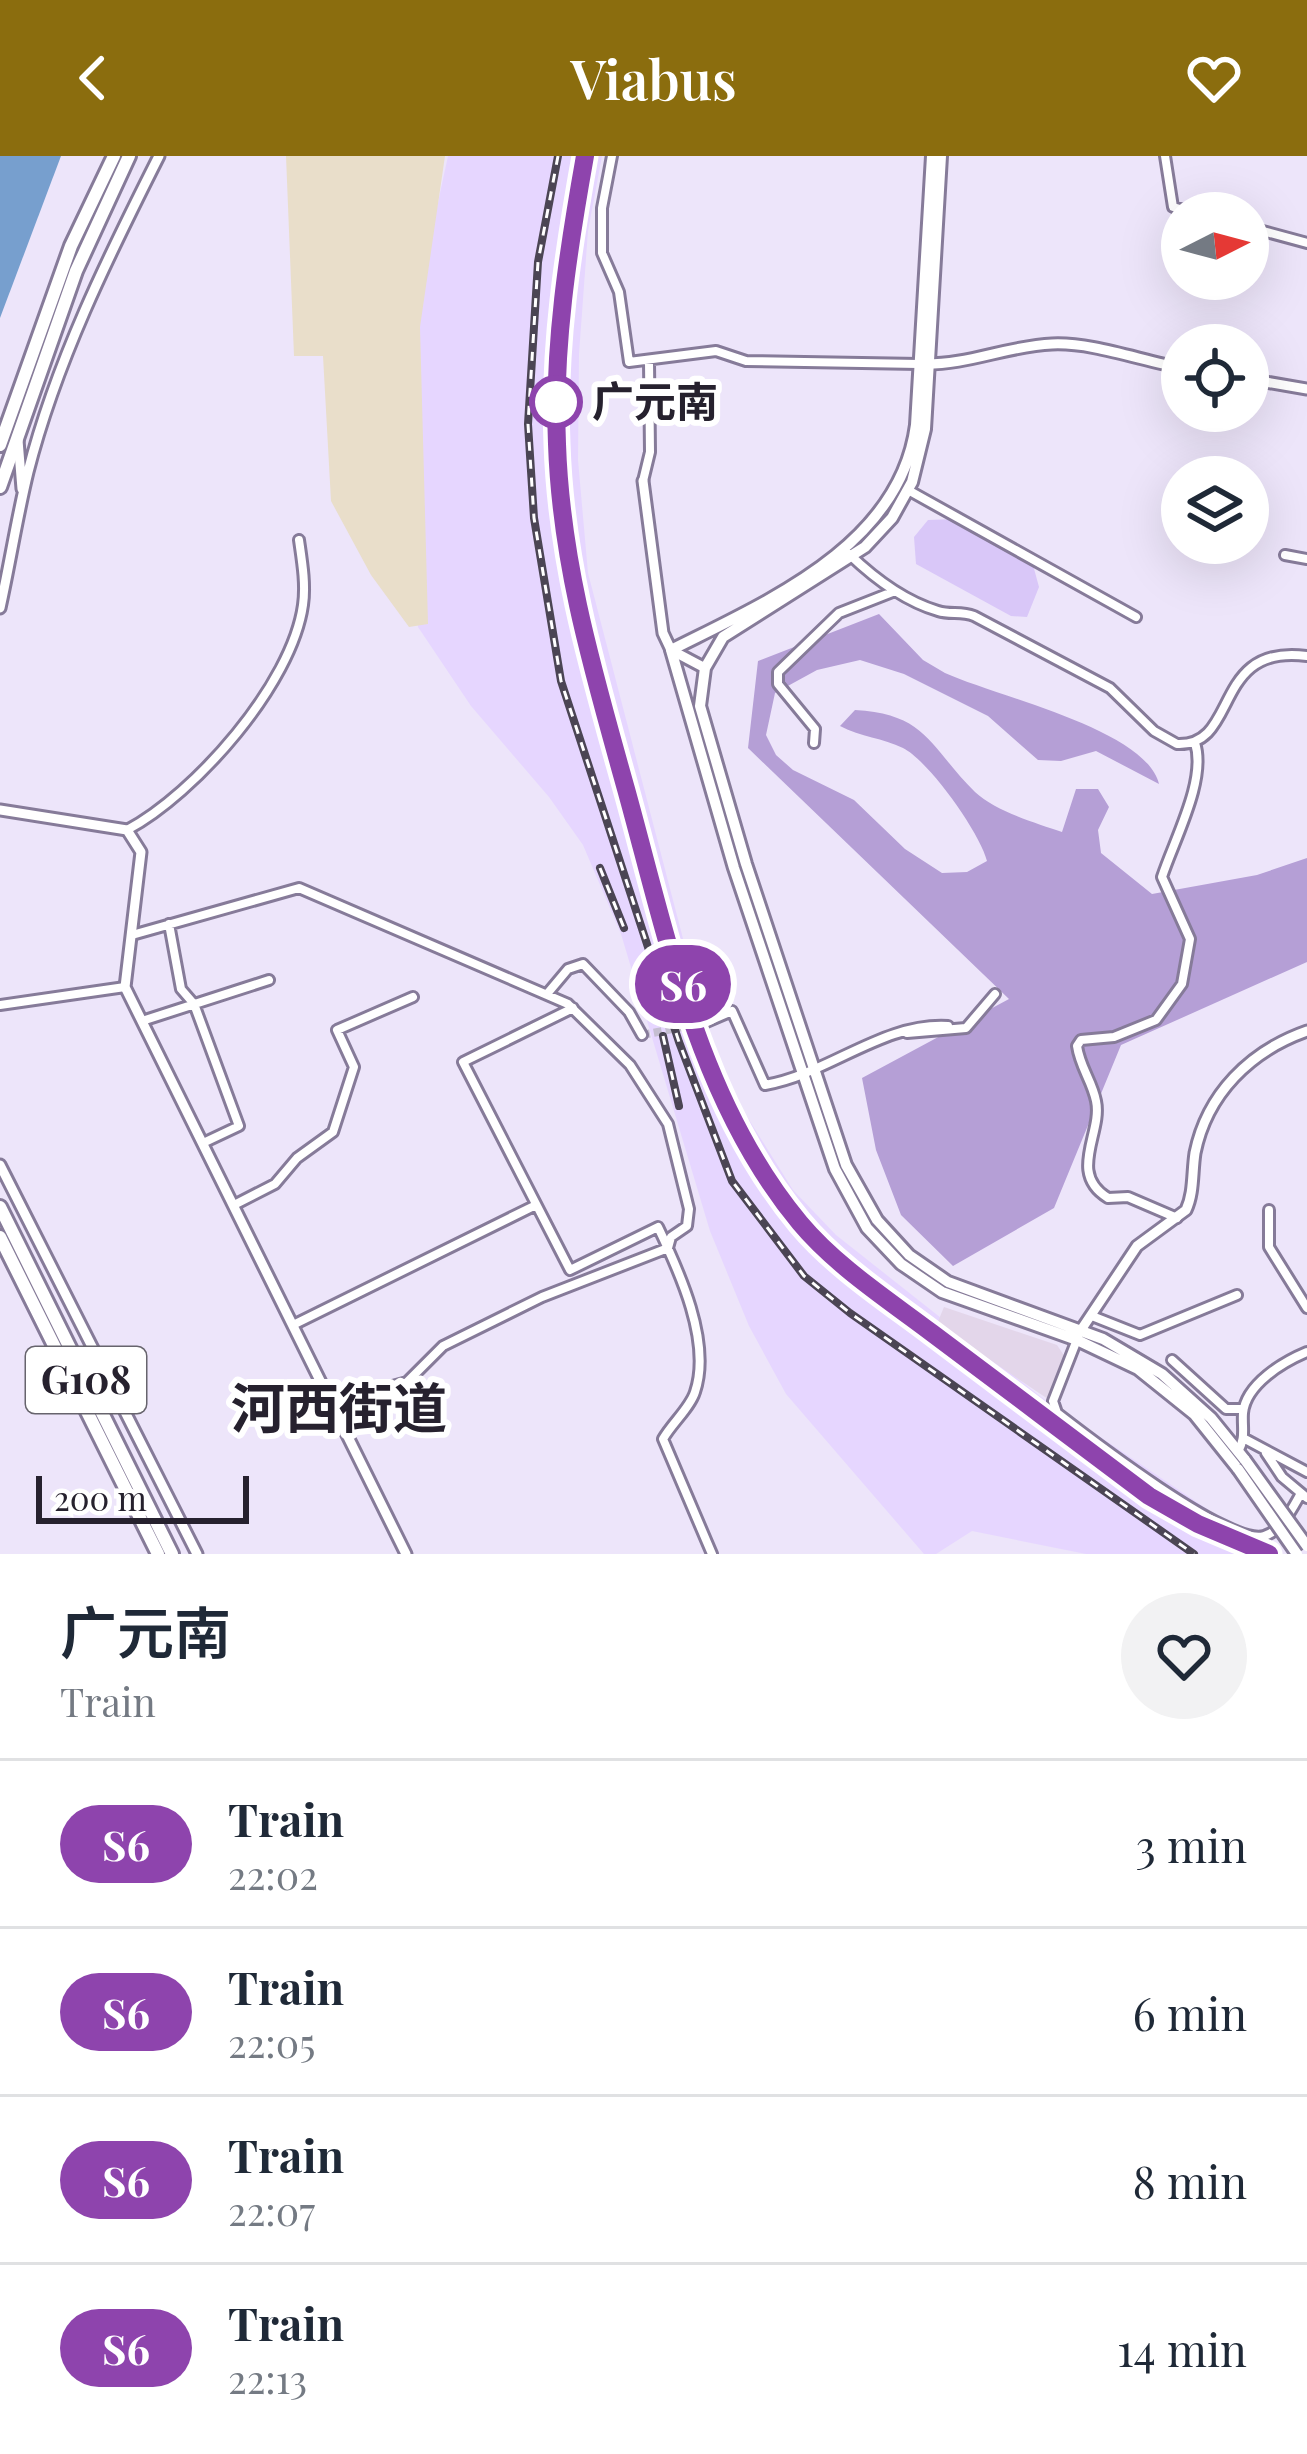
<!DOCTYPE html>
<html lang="en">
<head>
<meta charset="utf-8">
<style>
	:root { --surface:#fff; --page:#f2f2f3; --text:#1f2937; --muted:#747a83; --line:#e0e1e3; --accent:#8b6d0e }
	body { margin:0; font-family:"Playfair Display","Noto Sans SC",serif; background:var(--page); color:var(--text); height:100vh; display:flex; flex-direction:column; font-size:45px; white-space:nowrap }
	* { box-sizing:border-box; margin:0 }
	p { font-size:39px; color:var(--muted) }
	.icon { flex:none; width:66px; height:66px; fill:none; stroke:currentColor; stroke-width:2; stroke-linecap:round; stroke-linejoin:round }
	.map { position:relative; height:1398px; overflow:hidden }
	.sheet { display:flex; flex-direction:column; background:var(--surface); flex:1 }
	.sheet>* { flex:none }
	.badge { padding:0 24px; border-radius:39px; font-size:42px; line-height:78px }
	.needle { width:78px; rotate:84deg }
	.controls { position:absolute; left:1161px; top:36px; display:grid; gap:24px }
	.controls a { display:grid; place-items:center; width:108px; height:108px; border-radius:50%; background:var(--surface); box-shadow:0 12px 48px #0002; font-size:60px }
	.scale { position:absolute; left:36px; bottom:30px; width:213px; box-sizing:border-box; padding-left:12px; border:6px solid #26212e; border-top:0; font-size:33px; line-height:42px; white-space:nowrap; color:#26212e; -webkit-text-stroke:9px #fff; paint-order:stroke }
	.map>.badge { position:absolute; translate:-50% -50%; box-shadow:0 0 0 6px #fff }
	.round { display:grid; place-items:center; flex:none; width:126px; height:126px; border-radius:63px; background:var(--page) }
	.overview { display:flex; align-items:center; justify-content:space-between; height:204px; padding:0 60px }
	h1 { font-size:57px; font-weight:600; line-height:90px }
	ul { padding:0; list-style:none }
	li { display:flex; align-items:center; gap:36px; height:168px; padding:0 60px; border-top:3px solid var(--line) }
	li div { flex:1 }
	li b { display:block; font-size:45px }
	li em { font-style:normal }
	li .badge { min-width:132px; font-weight:700; text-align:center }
	header { display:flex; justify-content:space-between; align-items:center; height:156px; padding:0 60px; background:var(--accent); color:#fff; font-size:54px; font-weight:600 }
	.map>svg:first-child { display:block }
	.built { fill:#e6d6ff }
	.industrial { fill:#e9deca }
	.education { fill:#e3d6ea }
	.green { fill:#d9c7f8 }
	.forest { fill:#b59fd6 }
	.water { fill:#779fce }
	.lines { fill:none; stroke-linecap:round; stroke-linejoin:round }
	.minor-tunnel { stroke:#c5bed1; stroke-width:8; stroke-dasharray:8 4; stroke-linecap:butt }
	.minor-casing { stroke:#867b99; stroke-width:14 }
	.tertiary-casing { stroke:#867b99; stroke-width:15 }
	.secondary-casing { stroke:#867b99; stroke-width:16 }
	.trunk-casing { stroke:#867b99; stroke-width:18 }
	.minor { stroke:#fff; stroke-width:8 }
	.tertiary { stroke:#fff; stroke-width:9 }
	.secondary { stroke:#fff; stroke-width:10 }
	.trunk { stroke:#fff; stroke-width:12 }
	.rail-casing { stroke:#4b4554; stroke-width:8 }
	.rail { stroke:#fff; stroke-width:3; stroke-dasharray:9; stroke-linecap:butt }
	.secondary-bridge-casing { stroke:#867b99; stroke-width:16; stroke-linecap:butt }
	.secondary-bridge { stroke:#fff; stroke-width:10 }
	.line-casing { stroke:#fff; stroke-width:27 }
	.line { stroke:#8e44ad; stroke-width:18 }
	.stop-dot { fill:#fff; stroke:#8e44ad; stroke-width:6 }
	.labels { text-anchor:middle; stroke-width:12; stroke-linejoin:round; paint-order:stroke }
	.shield { fill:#fff; stroke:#67646d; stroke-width:3 }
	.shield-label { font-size:39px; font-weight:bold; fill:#26212e }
	.stop-label { font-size:42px; font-weight:bold; fill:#26212e; stroke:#fff; text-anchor:start }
	.district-label { font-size:54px; font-weight:bold; fill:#26212e; stroke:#fff }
</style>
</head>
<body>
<header><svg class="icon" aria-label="back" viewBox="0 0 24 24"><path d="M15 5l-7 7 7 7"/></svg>Viabus<svg class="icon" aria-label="heart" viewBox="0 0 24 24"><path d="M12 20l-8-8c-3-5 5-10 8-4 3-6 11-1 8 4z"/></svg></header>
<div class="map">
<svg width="1307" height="1398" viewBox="0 0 1307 1398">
	<rect width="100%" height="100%" fill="#ede5fa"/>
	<path class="built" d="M448 0H602L588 75 579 198 578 304 588 417 707 875 736 943 793 1034 836 1079 1041 1241 1256 1386 1263 1398H1086L972 1375 936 1398H924L786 1238 749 1170 710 1075 621 778 583 689 549 641 471 550 418 471 415 221 422 121Z"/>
	<path class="industrial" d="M286 0H445L420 171 428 468 409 471 371 419 331 345 323 200H294Z"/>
	<path class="education" d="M944 1151 1057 1189 1065 1201 1048 1243 937 1168Z"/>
	<path class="green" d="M955 363 1033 409 1039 431 1027 461 1011 460 916 408 914 381 928 364Z"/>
	<path class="forest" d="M879 458 923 504 945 517C995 540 1146 573 1159 628L1096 595 1061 605 1038 604 988 560 904 518 860 504 817 514 775 537 766 579 776 599 793 614 854 644 905 693 942 717 967 716 987 705C980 677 929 605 903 592 883 582 861 581 840 570L855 554C928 558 930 592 975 636 995 655 1036 667 1062 676L1076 633H1098L1109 651 1098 674 1101 697 1152 738 1257 719 1307 702V806L1121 889 1054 1052 953 1110 901 1059 876 994 862 922 1009 843 748 592 758 505Z"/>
	<path class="water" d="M0 0H61L0 162Z"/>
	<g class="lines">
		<path class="minor-tunnel" d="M642 879 704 867"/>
		<defs>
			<path id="minor" d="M612 0 602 52V97L619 136 629 206 716 195 746 205 919 208
				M1165 0 1173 51 1195 57
				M1248 71 1307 87
				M643 325 650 296 649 206
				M908 334 1136 461
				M849 398C874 422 904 445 938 455 950 459 961 455 974 460L1110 532 1154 575 1177 588C1240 591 1211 487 1307 500
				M1285 399 1307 403
				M814 587 815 573 778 528V516L839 457 895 435
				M127 674C195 638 292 528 303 449 306 428 302 405 299 384
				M169 768 181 833 194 848 239 970 203 987
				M132 779 299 732 568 848 630 909 668 968 689 1053 687 1070 671 1081 668 1092 542 1141 443 1190 407 1226 331 1247
				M547 838 568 813 583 808 629 856 642 879
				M0 849 125 831
				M573 852 463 906 570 1114 658 1071C679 1115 712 1186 695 1236 690 1252 672 1267 663 1283L712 1398
				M142 865 269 824
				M704 867 732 855 765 929C829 918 883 866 948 870
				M907 877 966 872 995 838
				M234 1049 275 1028 297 1002 333 976 354 911 337 874 413 841
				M1269 1054V1091L1307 1152
				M1177 1062 1128 1041 1108 1042C1067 1017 1103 977 1096 945 1092 925 1080 911 1077 890L1081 884 1114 881 1156 864 1182 828 1190 783 1162 721C1174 684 1207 624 1195 587
				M1092 1160 1140 1179 1237 1139
				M293 1169 536 1049
				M1078 1181 1053 1245 1057 1257C1088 1281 1229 1390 1264 1380 1281 1375 1291 1355 1300 1339
				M1172 1204 1226 1253H1243
				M1245 1283 1307 1316
				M1238 1296C1246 1281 1242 1272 1243 1257 1246 1228 1283 1206 1307 1196
				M1266 1297 1282 1321 1307 1342"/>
			<path id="tertiary" d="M923 208C968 209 1007 190 1052 188 1092 186 1142 205 1182 212
				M1248 223 1307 233
				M18 284 22 333
				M643 325 663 477 671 494 705 512
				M0 452C10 407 17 361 28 316 56 206 108 101 159 0
				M0 654 127 674 141 696 125 831 406 1398
				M0 1009 197 1398
				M1081 1174 1137 1090 1186 1054C1194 1037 1192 1017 1195 997 1207 938 1250 895 1307 875"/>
			<path id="secondary" d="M932 0 916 269C900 390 768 445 671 494L734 712 835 1013 867 1072 901 1108 942 1136 1077 1184 1138 1213 1194 1258 1238 1313
				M941 0 925 273 912 326 892 362 865 391 723 481 705 512 700 550 746 708 846 1009 877 1064 909 1099 948 1126 1103 1183 1162 1218 1211 1262 1245 1304"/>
			<path id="trunk" d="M0 289 71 90 114 0
				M0 331 76 115 129 0
				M0 1051 172 1398
				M0 1081 158 1398"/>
		</defs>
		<use href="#minor" class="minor-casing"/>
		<use href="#tertiary" class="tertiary-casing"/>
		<use href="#secondary" class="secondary-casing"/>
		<use href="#trunk" class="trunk-casing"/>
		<use href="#minor" class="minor"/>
		<use href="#tertiary" class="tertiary"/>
		<use href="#secondary" class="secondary"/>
		<use href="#trunk" class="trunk"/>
		<defs>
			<path id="rail" d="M558 0 538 106 528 268 534 362 561 525 679 886 732 1025 804 1120 850 1157 1194 1398
				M585 0C568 95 553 191 557 288 562 409 594 518 626 633 667 781 699 945 800 1067 838 1112 892 1147 939 1182 1009 1235 1079 1287 1149 1340L1198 1368 1269 1398
				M600 712 624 772
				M663 880 679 950"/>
		</defs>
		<use href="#rail" class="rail-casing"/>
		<use href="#rail" class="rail"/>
		<defs>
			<path id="secondary-bridge" d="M1245 1304 1307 1390
				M1238 1313 1297 1398"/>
		</defs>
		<use href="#secondary-bridge" class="secondary-bridge-casing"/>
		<use href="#secondary-bridge" class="secondary-bridge"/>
	</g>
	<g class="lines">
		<defs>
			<path id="line" d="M585 0C568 95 553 191 557 288 561 409 594 518 626 633 667 781 699 946 800 1067 836 1110 887 1143 932 1177 1004 1231 1077 1286 1149 1340L1198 1368 1269 1398"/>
		</defs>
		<use href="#line" class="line-casing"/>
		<use href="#line" class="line"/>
	</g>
	<circle class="stop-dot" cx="556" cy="246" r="24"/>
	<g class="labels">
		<rect class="shield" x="26" y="1191" width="120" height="66" rx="9"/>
		<g class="shield-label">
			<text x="86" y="1238">G108</text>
		</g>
		<g class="stop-label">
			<text x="592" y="261">广元南</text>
		</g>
		<g class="district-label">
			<text x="339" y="1272">河西街道</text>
		</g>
	</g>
</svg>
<div class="controls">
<a><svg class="needle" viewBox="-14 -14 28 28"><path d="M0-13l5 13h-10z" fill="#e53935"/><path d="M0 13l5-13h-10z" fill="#747a83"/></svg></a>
<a><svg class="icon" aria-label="locate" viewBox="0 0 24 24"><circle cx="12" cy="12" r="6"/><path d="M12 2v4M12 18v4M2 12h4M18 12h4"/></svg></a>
<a><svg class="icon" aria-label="layers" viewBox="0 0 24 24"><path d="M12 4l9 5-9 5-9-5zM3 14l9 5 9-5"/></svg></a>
</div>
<div class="scale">200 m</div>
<b class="badge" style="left:683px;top:828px;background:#8e44ad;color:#fff">S6</b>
</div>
<section class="sheet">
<div class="overview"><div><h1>广元南</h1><p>Train</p></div><a class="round"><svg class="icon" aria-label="heart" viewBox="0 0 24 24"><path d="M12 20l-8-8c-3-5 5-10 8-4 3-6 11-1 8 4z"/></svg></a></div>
<ul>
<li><span class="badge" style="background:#8e44ad;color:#fff">S6</span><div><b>Train</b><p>22:02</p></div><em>3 min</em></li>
<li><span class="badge" style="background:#8e44ad;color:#fff">S6</span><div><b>Train</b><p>22:05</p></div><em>6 min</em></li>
<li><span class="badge" style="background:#8e44ad;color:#fff">S6</span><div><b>Train</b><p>22:07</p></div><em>8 min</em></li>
<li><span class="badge" style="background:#8e44ad;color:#fff">S6</span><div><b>Train</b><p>22:13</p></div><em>14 min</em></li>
</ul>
</section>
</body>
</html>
